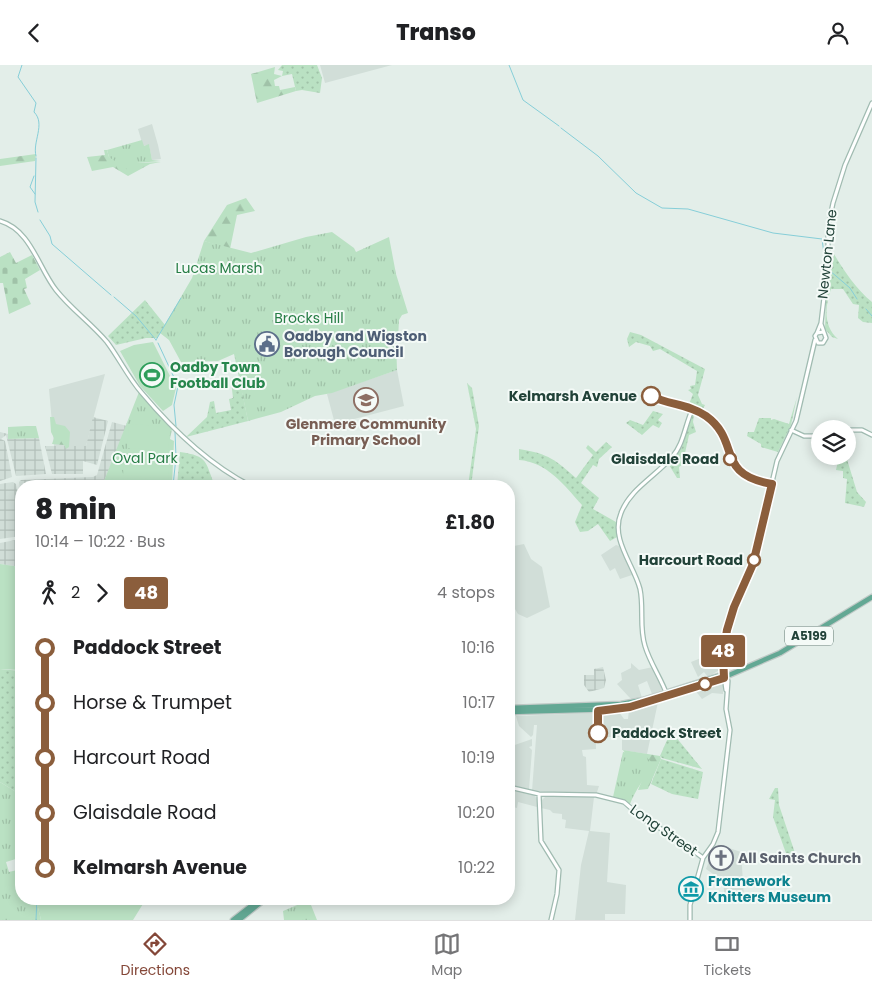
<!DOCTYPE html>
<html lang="en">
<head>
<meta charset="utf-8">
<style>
	:root { --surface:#fff; --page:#f6f6f6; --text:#202124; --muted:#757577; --line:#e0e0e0; --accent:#844738 }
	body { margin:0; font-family:Poppins,sans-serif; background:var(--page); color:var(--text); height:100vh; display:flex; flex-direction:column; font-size:19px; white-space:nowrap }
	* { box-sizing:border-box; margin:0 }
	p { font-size:16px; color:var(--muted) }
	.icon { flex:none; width:28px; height:28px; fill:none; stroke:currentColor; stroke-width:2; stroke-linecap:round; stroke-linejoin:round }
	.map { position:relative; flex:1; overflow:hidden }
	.drawer { position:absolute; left:15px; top:415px; width:500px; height:425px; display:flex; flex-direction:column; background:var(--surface); border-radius:20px; box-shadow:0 2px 12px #0003 }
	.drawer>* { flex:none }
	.badge { padding:0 10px; border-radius:4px; font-size:18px; line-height:32px }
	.fabs { position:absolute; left:811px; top:355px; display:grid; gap:10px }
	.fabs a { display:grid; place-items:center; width:45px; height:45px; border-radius:50%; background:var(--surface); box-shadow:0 2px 12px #0003; font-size:25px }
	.map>.badge { position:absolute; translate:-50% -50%; box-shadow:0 0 0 2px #fff }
	.legs { display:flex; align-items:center; gap:8px; height:55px; padding:0 20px; font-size:16px }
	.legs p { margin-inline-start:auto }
	.summary { display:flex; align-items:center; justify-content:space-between; height:85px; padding:0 20px }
	h1 { font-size:28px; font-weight:800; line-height:38px }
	ul { padding:0 20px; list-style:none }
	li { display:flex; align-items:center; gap:18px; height:55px; font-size:19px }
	li i { display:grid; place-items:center; width:8px; height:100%; margin:0 6px; background:currentColor }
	li i::after { content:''; width:12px; height:12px; margin:-6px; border:4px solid; border-radius:50%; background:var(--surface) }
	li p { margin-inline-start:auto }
	li:first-child i { background:linear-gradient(#0000 50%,currentColor 0) }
	li:last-child i { background:linear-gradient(currentColor 50%,#0000 0) }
	header { display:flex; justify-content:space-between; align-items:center; height:65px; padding:0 20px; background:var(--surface); font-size:22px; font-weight:800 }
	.menu { display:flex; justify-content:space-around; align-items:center; height:70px; border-top:1px solid var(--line); background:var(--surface); font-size:14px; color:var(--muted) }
	.menu a { display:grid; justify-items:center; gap:2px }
	.menu .on { color:var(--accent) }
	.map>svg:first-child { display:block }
	.built { fill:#d1ded8 }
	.industrial { fill:url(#industrial-grid) }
	.grass { fill:url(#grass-dots) }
	.forest { fill:url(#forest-firs) }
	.cemetery { fill:url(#cemetery-stones) }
	.park { fill:url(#park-tufts) }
	.pitch { fill:#bae1c3 }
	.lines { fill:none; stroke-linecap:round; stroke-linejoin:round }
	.stream { stroke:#86ced8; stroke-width:1 }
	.secondary-casing { stroke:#a0bbb1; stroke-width:5.5 }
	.primary-casing { stroke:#c1cac7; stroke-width:7 }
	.secondary { stroke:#fff; stroke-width:3 }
	.primary { stroke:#63a894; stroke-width:4.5 }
	.line-1-casing { stroke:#fff; stroke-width:11 }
	.line-1 { stroke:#8b5e3c; stroke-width:8 }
	.stop-1-dot { fill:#fff; stroke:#8b5e3c; stroke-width:2.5 }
	.labels { text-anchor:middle; stroke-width:4; stroke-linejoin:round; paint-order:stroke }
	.shield { fill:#f4faf7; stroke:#607971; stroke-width:1 }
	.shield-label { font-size:12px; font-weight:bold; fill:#214238 }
	.street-label { font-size:14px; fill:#214238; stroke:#f4faf7 }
	.park-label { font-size:14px; fill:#267d45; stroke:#f4faf7 }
	.service-label { font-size:14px; font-weight:bold; fill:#4e5e75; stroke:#f4faf7; text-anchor:start }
	.leisure-label { font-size:14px; font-weight:bold; fill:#27864d; stroke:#f4faf7; text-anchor:start }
	.stop-label { font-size:14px; font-weight:bold; fill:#214238; stroke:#f4faf7; text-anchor:end }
	.education-label { font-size:14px; font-weight:bold; fill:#785e54; stroke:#f4faf7 }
	.worship-label { font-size:14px; font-weight:bold; fill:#5b616d; stroke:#f4faf7; text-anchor:start }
	.culture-label { font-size:14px; font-weight:bold; fill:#0d838f; stroke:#f4faf7; text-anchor:start }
</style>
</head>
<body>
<header><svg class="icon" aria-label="back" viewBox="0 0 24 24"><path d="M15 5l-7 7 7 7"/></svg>Transo<svg class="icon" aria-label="person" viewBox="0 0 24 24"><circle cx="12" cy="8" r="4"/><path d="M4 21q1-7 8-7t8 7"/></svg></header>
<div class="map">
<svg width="872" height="855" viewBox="0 0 872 855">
	<defs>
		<pattern id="industrial-grid" width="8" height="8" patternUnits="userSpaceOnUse" patternTransform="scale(1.25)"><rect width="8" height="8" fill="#d1ded8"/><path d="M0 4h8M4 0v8" fill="none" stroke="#b3c0ba"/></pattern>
		<pattern id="grass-dots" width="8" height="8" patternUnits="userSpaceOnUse" patternTransform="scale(1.25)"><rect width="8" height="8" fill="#bae1c3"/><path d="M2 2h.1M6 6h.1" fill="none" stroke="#a0c2a8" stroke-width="1.8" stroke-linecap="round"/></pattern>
		<pattern id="forest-firs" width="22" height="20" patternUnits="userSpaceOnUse" patternTransform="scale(1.25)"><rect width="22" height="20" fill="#bae1c3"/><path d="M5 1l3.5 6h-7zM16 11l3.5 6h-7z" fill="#a0c2a8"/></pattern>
		<pattern id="cemetery-stones" width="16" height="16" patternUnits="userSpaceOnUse" patternTransform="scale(1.25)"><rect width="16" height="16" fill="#bae1c3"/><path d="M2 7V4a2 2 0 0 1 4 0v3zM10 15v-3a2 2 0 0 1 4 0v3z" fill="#a0c2a8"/></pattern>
		<pattern id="park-tufts" width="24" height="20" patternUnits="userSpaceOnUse" patternTransform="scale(1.25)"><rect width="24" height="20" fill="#bae1c3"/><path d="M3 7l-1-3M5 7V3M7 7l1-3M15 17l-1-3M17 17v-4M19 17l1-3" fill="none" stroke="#a0c2a8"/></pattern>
	</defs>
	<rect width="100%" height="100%" fill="#e3eee9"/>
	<path class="built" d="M320 0H392L325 18Z
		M152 59 158 80 161 94 152 95 149 80 143 81 138 64Z
		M397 305 404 341 335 359 327 329Z
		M105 309 86 381H54L49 324Z
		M524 479 531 494 542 502 550 542 527 553 518 549 509 534V482Z
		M616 480 619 481 632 510 620 514 615 503 610 506 601 490Z
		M721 585V604L708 612 704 607 698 612 691 597Z
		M631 598 639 605 653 602 662 625 652 629 647 616 638 620 642 633 633 635 629 632 617 619 622 615 621 608 631 603Z
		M719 617 723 620V629L712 628 702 634 695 625Z
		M658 637 647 689 622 685V672H602L601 651 603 648 619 647 624 654H628L629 645Z
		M595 648 596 684 582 685 583 691 586 692 587 720 599 721 596 730 532 726 537 660H534L533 670 531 672 519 661 516 651Z
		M532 674V681L529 682 532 685 529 724 509 721V682Z
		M509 725 534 730 537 734V742L518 737 517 743 509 741Z
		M545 732H594L590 766 610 768 607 817 626 820 625 849H605V855H575L581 800 589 766 565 763 566 755 562 754V749L553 748 550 745 541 743V736Z
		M729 783 741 787 744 832 725 835 723 816 706 804 709 796 725 800Z"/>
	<path class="industrial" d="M93 352 108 356 97 400 83 396V409H52L45 381H86Z
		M112 357 127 361 102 421H21V429L19 417 21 415 93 412 97 410Z
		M0 367 8 369V374L39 373 46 409 16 411 6 370 1 374 5 376 12 412 0 416Z
		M13 417 16 419 21 447V471L0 474V419Z
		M21 474V502L0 499V478Z
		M603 602 606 615 604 623 589 627 584 620V610H594V604Z"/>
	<path class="grass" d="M282 0H317L322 13 320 28 302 25 296 26 292 9 282 11 283 6 278 5Z
		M834 189C844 206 857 225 872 237V258L863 257 858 253 859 240 853 239 843 224H831C825 241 823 261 838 274L832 272 825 264 826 235Z
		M145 235 165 260 157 273H146L116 280 108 271Z
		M630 267 641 270 705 304 698 330 702 339 705 340 702 346 689 339 693 329 688 325 691 324 690 321 695 320 697 306 660 284 653 286 650 281 636 277 629 282 627 274Z
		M239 311 248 356 186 372 207 352 210 337 214 336 216 348 231 345 229 334 233 333 231 316 233 312Z
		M467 318 472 323 479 361 471 421H468L476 364Z
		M797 332 791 360 778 387 761 382V379L747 371 748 367H754L759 353H771V355L774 354 789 359Z
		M653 346 663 349 658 355 662 358 659 363 653 360 642 370 626 358 630 355 643 360Z
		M697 347 708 355 694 350 693 357 696 367 689 370 685 388V398L679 402 680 413H677L669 400 682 382 693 348Z
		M606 377 612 382 599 394 597 402 593 400 581 418 599 433 593 444 616 457 617 472 610 476 598 459 588 466 580 467 575 457 582 440C564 420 547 397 519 395V384C550 389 555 395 576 413L593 390 586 383 588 380 596 387Z
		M180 387C209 391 205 397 215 421H177Z
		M839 391H846L857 427 866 437 864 442 845 438 847 414 843 413V406L836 405Z
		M0 604 21 606V730L0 717Z
		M671 666 702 704 662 693 660 691Z
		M661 694 703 707 698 734 672 729 651 719Z
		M775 723H778L779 740 795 788 787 791 773 752 775 735 769 734Z"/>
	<path class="forest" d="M275 2 274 9 282 11 274 15 275 21H279L280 25 295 22 296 26 257 38 251 9Z
		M104 85H107L109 92 137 98 161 97 150 99 128 111 113 102 92 106 87 92 105 90Z
		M36 89 35 96 0 101V94Z
		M246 133 255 146 237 150 230 184 204 176 227 140Z
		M50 352H54L56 359 65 361 70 367 69 382 66 384 64 380 52 379 54 373 51 367Z
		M623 685 660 691 661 694 648 724 638 725 643 713Z"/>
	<path class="cemetery" d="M10 187 16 198 32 190 40 205 25 214 27 223 24 224 31 239 9 249 3 218H0V192Z"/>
	<path class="park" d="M142 75 144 81 149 79 152 95 161 96 137 98 128 105 109 92 107 85Z
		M332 167 354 183 356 187 389 172 396 209 408 248 402 250 399 255 398 274 396 275 397 305 332 328 315 331 281 347 248 356 234 289 218 296 181 297 169 275 160 268 192 213 204 176 251 188 306 172Z
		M139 327 172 364 170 374 174 376 172 421H102Z
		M27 361H36L39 373 8 374V362Z
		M623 687 648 690 647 693 653 698C645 714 635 725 630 739L613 732Z
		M0 717 21 730V801L19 793 6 797 9 807 21 804V834H49L37 838 41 855H0Z
		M309 835 317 855H284L283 846Z"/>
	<path class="pitch" d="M153 277 176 323 172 340 163 346 140 321 120 286 134 280Z
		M129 359 170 362 168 386 127 383Z
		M125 386 170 390 168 414 123 410Z
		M110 413 148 414 147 421H110Z
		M0 499 21 502V605L0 604Z
		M49 834H146L133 855H41L37 838Z"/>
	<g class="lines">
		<path class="stream" d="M22 0 18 12 36 38 34 47C46 59 32 77 36 91
			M509 0 523 35 559 61
			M561 63 598 91 636 128 662 143 688 144 773 168 822 174 826 203
			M36 93 35 137 38 147
			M34 111 30 122 35 129
			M40 155 50 171 52 179 111 230
			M829 205 850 223 857 234
			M114 232 136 251 156 275
			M866 244 872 251
			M156 275 181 233
			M158 278 178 321 174 340 176 361
			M173 421 176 392 175 367
			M36 855 37 834"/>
		<defs>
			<path id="secondary" d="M0 156C31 165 38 202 56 225 71 244 91 258 107 277 119 293 128 312 141 327 172 364 208 399 251 421
				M821 259 826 273 823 278H818L815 271 817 268 823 267
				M817 268 821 258 828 199V162L833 138 845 100 872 38
				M791 365 804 371H820
				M848 365H862L872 370
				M724 611 726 625
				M667 630C661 613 650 598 645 581 639 562 644 543 640 524 634 500 610 474 621 448 630 424 656 411 672 392 684 379 685 359 693 343 709 352 723 364 728 383 731 392 732 400 739 407 748 415 760 417 771 419
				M509 722 539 729 596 730 624 737 646 756 671 769 703 793
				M539 729 541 776 559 805 557 829 551 855
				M703 793 713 779 718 767 730 665 726 644 728 616 723 603 727 565 734 542 753 499 777 396 796 356 815 275
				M690 855V840L703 793"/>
			<path id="primary" d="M509 643 621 639 643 635 725 609
				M509 647 618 644 720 614 780 588 872 532
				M233 855 260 834
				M239 855 265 834"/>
		</defs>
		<use href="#secondary" class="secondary-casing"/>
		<use href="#primary" class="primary-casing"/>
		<use href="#secondary" class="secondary"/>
		<use href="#primary" class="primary"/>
	</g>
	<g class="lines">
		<defs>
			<path id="line-1" d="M598 668V646L630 642 724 613 723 590 727 565 734 542 753 499 772 419C714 409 742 377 706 351 689 339 669 340 651 331"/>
		</defs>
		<use href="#line-1" class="line-1-casing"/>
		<use href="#line-1" class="line-1"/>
	</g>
	<defs>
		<symbol id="civic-ring" viewBox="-11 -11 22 22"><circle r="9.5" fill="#f4faf7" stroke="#5c6f8a" stroke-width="1.5"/><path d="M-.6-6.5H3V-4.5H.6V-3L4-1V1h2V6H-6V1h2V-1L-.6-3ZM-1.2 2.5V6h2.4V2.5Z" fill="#5c6f8a"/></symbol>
		<symbol id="stadium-ring" viewBox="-11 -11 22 22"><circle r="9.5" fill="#f4faf7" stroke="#2e9e5b" stroke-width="1.5"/><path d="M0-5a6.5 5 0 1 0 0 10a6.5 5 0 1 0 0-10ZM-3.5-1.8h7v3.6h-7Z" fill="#2e9e5b"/></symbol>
		<symbol id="school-ring" viewBox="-11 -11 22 22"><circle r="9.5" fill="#f4faf7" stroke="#8d6e63" stroke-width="1.5"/><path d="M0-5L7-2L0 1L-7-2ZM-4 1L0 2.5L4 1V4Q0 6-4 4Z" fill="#8d6e63"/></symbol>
		<symbol id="church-ring" viewBox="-11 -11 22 22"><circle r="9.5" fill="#f4faf7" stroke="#6b7280" stroke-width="1.5"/><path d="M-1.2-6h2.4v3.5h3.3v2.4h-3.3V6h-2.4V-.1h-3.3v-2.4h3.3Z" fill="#6b7280"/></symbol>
		<symbol id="museum-ring" viewBox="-11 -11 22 22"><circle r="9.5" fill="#f4faf7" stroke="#0f9aa8" stroke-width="1.5"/><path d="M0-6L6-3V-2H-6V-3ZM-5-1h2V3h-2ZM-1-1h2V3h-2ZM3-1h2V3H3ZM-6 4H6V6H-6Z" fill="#0f9aa8"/></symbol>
	</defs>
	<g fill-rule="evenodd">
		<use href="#civic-ring" x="253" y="265" width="28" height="28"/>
		<use href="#stadium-ring" x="138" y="296" width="28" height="28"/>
		<use href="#school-ring" x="352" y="321" width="28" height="28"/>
		<use href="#church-ring" x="707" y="779" width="28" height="28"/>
		<use href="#museum-ring" x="677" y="810" width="28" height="28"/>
	</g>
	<g class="stop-1-dot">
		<circle cx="651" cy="331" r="9"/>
		<circle cx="730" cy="394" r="6"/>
		<circle cx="754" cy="495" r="6"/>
		<circle cx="705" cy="619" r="6"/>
		<circle cx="598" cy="668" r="9"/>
	</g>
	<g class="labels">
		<rect class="shield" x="785" y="561.5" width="48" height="19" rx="4"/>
		<g class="shield-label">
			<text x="809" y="575">A5199</text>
		</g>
		<g class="street-label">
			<text transform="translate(827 189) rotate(-84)" y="5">Newton Lane</text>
			<text transform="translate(664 765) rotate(35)" y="5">Long Street</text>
		</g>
		<g class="park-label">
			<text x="219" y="208">Lucas Marsh</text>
			<text x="309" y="258">Brocks Hill</text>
			<text x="145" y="398">Oval Park</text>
		</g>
		<g class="service-label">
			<text x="284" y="276">Oadby and Wigston<tspan x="284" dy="16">Borough Council</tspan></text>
		</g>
		<g class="leisure-label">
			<text x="170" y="307">Oadby Town<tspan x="170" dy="16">Football Club</tspan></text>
		</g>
		<g class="stop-label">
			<text x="637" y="336">Kelmarsh Avenue</text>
			<text x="719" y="399">Glaisdale Road</text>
			<text x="743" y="500">Harcourt Road</text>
			<text x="612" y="673" text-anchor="start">Paddock Street</text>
		</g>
		<g class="education-label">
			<text x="366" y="364">Glenmere Community<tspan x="366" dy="16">Primary School</tspan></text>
		</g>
		<g class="worship-label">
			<text x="738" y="798">All Saints Church</text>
		</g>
		<g class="culture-label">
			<text x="708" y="821">Framework<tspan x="708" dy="16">Knitters Museum</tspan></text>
		</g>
	</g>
</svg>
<div class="fabs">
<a><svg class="icon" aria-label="layers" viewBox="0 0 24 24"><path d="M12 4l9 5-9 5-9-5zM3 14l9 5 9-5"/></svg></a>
</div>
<b class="badge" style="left:723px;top:586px;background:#8b5e3c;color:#fff">48</b>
<section class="drawer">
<div class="summary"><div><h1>8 min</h1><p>10:14 – 10:22 · Bus</p></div><b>£1.80</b></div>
<div class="legs"><svg class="icon" aria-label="walk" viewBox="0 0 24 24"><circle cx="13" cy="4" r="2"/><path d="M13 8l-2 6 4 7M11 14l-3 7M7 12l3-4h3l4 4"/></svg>2<svg class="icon" aria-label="forward" viewBox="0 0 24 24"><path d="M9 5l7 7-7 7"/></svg><b class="badge" style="background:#8b5e3c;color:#fff">48</b><p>4 stops</p></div>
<ul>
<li><i style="color:#8b5e3c"></i><b>Paddock Street</b><p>10:16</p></li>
<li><i style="color:#8b5e3c"></i><span>Horse &amp; Trumpet</span><p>10:17</p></li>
<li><i style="color:#8b5e3c"></i><span>Harcourt Road</span><p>10:19</p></li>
<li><i style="color:#8b5e3c"></i><span>Glaisdale Road</span><p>10:20</p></li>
<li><i style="color:#8b5e3c"></i><b>Kelmarsh Avenue</b><p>10:22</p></li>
</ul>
</section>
</div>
<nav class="menu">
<a class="on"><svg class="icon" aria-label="directions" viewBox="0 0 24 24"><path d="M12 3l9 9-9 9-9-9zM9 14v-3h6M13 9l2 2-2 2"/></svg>Directions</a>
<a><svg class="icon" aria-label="map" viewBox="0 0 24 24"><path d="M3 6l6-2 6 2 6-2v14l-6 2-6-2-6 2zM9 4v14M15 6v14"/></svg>Map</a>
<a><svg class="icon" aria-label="tickets" viewBox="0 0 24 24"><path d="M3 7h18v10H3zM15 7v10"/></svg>Tickets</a>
</nav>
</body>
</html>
